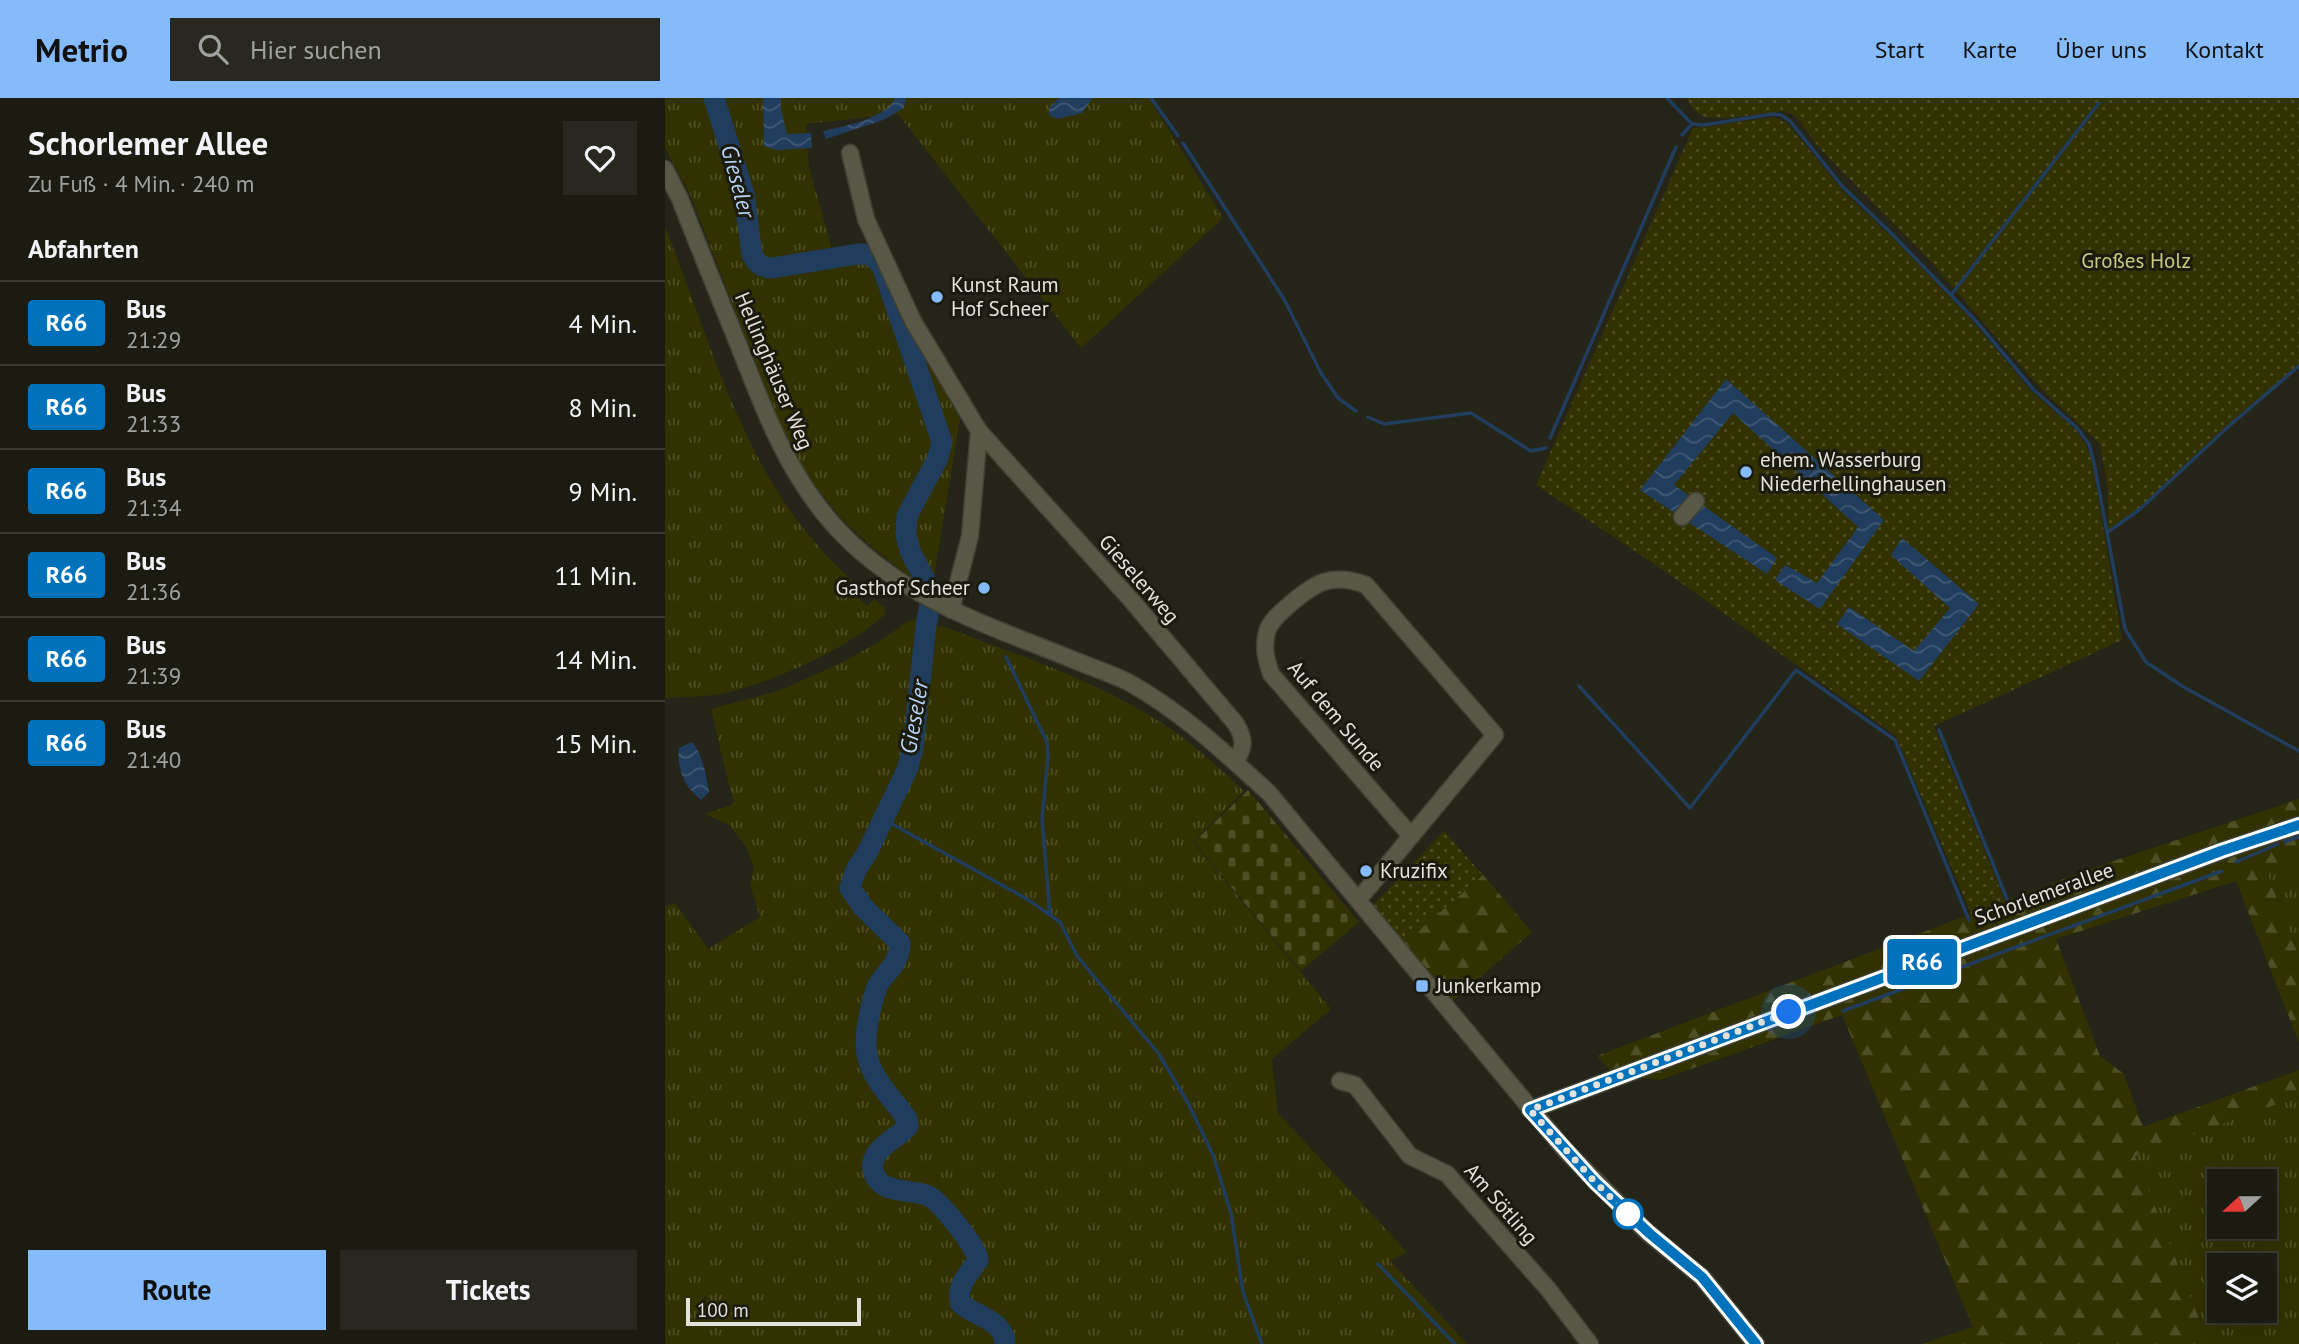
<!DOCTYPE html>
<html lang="de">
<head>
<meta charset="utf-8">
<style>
	:root { --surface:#1b1b12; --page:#282820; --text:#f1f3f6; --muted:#a0a19f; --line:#393932; --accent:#85bbfb }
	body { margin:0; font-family:"PT Sans",sans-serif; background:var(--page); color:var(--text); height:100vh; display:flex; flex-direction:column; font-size:26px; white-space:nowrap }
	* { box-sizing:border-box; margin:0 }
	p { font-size:23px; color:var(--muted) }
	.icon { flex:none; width:38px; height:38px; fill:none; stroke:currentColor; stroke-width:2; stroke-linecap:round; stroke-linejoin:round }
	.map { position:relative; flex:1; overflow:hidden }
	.details { display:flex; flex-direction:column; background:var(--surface); width:665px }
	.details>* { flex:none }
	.badge { padding:0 14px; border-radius:5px; font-size:24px; line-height:46px }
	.needle { width:46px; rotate:249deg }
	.controls { position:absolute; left:1542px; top:1071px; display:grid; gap:14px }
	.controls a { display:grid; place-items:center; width:70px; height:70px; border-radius:0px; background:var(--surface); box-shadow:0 7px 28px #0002,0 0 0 2px var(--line); font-size:35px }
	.scale { position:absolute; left:21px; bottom:18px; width:175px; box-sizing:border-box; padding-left:7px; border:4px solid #e2e2db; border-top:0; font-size:19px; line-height:24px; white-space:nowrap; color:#e2e2db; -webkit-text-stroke:5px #1a1a0f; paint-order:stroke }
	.you { position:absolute; width:35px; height:35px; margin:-18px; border:5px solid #fff; border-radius:50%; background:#1a73e8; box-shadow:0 0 0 10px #1a73e833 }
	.map>.badge { position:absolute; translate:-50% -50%; box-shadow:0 0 0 4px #fff }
	h2 { padding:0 28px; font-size:26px; line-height:63px }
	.round { display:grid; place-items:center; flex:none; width:74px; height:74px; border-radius:0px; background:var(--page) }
	.headline { display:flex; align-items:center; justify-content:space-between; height:119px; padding:0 28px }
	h1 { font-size:33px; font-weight:800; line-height:52px }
	.primary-button { display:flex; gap:14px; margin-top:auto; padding:14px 28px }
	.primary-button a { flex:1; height:80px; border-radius:0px; background:var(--accent); color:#111; font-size:28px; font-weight:800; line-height:80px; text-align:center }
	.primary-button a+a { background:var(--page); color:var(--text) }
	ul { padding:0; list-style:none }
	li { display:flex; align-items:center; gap:21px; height:84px; padding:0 28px; border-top:2px solid var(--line) }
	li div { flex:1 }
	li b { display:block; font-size:26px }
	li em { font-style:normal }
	li .badge { min-width:77px; font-weight:700; text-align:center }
	header { display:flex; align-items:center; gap:42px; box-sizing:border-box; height:98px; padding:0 35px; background:var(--accent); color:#111 }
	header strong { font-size:33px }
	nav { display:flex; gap:38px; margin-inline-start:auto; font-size:24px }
	.search { width:490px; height:63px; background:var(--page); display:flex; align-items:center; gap:18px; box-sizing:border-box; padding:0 24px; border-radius:0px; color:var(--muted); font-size:26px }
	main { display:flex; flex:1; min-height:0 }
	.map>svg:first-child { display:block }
	.grass { fill:url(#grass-tufts); fill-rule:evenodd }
	.forest { fill:url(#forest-firs) }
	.cemetery { fill:url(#cemetery-stones) }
	.park { fill:url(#park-dots) }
	.water { fill:url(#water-waves) }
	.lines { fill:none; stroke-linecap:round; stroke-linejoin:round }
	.stream { stroke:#213d5d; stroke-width:3.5 }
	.river { stroke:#213d5d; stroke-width:21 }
	.minor-casing { stroke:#3f3f33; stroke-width:19 }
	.minor { stroke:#575845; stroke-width:16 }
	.line-casing { stroke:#fff; stroke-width:16 }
	.line { stroke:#0072bc; stroke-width:10 }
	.walk { stroke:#e2e2db; stroke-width:7; stroke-dasharray:0 12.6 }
	.poi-dot { fill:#85bbfb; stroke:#1a1a0f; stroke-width:2.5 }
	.stop-dot { fill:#fff; stroke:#0072bc; stroke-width:3.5 }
	.labels { text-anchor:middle; stroke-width:6; stroke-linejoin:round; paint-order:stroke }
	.park-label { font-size:21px; fill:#c9c97f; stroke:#1a1a0f }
	.poi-label { font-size:21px; fill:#e2e2db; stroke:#1a1a0f; text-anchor:start }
	.street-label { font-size:21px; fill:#e2e2db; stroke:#1a1a0f }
	.water-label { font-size:23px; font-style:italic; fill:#b8d5f8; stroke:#1a1a0f }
</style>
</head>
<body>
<header>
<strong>Metrio</strong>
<div class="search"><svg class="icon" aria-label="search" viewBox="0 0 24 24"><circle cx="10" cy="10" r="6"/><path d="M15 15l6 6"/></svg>Hier suchen</div>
<nav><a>Start</a><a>Karte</a><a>Über uns</a><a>Kontakt</a></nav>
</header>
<main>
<section class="details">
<div class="headline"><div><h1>Schorlemer Allee</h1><p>Zu Fuß · 4 Min. · 240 m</p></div><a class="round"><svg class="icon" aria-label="heart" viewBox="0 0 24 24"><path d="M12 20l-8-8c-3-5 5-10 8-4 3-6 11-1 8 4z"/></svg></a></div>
<h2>Abfahrten</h2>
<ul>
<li><span class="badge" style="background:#0072bc;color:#fff">R66</span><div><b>Bus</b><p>21:29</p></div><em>4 Min.</em></li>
<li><span class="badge" style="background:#0072bc;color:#fff">R66</span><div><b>Bus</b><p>21:33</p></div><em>8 Min.</em></li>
<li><span class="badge" style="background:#0072bc;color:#fff">R66</span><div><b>Bus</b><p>21:34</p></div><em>9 Min.</em></li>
<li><span class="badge" style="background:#0072bc;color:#fff">R66</span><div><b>Bus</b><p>21:36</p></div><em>11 Min.</em></li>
<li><span class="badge" style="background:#0072bc;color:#fff">R66</span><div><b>Bus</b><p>21:39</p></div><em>14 Min.</em></li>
<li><span class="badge" style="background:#0072bc;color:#fff">R66</span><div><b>Bus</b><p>21:40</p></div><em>15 Min.</em></li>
</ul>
<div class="primary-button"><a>Route</a><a>Tickets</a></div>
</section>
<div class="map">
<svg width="1634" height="1246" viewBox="0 0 1634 1246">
	<defs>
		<pattern id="grass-tufts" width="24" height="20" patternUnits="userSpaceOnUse" patternTransform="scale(1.75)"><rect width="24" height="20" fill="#313102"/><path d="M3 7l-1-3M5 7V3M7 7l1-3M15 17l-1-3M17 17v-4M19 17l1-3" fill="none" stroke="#4f4f26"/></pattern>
		<pattern id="forest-firs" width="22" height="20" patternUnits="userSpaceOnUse" patternTransform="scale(1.75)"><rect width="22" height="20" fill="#313102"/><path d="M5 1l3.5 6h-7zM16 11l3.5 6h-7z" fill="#4f4f26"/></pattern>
		<pattern id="cemetery-stones" width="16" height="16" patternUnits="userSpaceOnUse" patternTransform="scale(1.75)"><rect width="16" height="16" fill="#313102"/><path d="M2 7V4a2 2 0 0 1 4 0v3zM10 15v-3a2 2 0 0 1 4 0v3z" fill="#4f4f26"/></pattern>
		<pattern id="park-dots" width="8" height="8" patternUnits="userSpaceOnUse" patternTransform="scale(1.75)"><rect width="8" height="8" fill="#313102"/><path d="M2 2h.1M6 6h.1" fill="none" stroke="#4f4f26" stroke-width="1.8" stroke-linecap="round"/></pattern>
		<pattern id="water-waves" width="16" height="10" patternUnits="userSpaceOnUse" patternTransform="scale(1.75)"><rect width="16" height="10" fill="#213d5d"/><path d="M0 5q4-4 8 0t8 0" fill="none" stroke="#415974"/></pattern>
	</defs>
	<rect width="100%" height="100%" fill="#242418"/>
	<path class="grass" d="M0 0H484L558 120 416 250 233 16 141 26 144 69 168 155 205 150 219 167 243 228 295 321 267 491 251 483 209 451 174 418 143 378 114 325 25 96 0 50Z
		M0 129C54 263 82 395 198 492L193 500 202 508 209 501 220 510V516C184 551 99 589 49 597 33 599 16 599 0 600Z
		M252 521 261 528 280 529C352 557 427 581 492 622 524 642 552 668 579 693L528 744 666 911 607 961 613 1015 742 1154 725 1163 802 1246H0V809L10 805 43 851 95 819 85 787 89 771 82 750 64 727 40 716 66 707 69 703C59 673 54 642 46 611L116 592 178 564 214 544 243 523Z
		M1634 763V858L1602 774Z
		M1634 998V1246H1544L1469 1057ZM1554 1083H1600V1129H1554ZM1554 1167H1600V1213H1554Z"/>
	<path class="forest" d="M1634 701V763L1602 774 1634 858V945L1571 783 1391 841 1435 958 1459 976 1478 1029 1634 972V998L1470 1058 1544 1246H1257L1308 1229 1177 917 995 982 949 977 932 958 1422 772Z
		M818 777 867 834 788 903 738 846Z"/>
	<path class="cemetery" d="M583 692 694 824 636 873 529 744Z"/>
	<path class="park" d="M1021 0H1634V270L1592 303 1467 418 1443 432V391L1435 346 1376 291 1266 164 1155 51 1130 18 1121 13C1102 14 1051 25 1036 17 1030 15 1025 5 1021 0Z
		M1110 19 1122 25 1181 96 1231 143 1305 220 1366 293 1411 332 1421 347 1427 363 1457 542 1269 628 1340 803 1306 816 1231 638 998 472 871 387 1028 30Z
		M779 733 818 777 738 846 707 808Z"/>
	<path class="water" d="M98 0H116V11L122 36 146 35 147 50 111 52 99 48Z
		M230 0H241L239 10 218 22 161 41 158 33C179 28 221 21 230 0Z
		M394 0H428L417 15 393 21 384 17V10Z
		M1061 281 1219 422 1155 511 1110 482 1120 467 1152 485 1193 429 1068 315 1009 387 1112 460 1102 476 975 392Z
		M1237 440 1314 506 1254 583 1172 526 1184 509 1249 553 1285 510 1226 457Z
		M27 644C38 656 41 678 44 694L36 702C19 688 12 672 14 650Z"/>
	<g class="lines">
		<path class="stream" d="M486 0 513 38
			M1002 0 1027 26
			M1017 37 1027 26 1039 27 1108 16 1116 17 1125 23 1177 88 1227 136 1311 223 1369 292 1412 330 1424 346 1429 365 1460 531 1481 564 1517 588 1634 653
			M518 45 619 201 656 275 673 300 691 313
			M1286 197 1434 5
			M703 319 719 326 806 315 866 353 881 350
			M885 340 1011 49
			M1443 434 1474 412 1564 328 1634 268
			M341 559 382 644 383 659 377 721 385 817
			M914 588 1025 710 1131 572 1230 642 1304 822
			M1274 632 1344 806
			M218 721 362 801 395 824 412 858 494 956 523 1005 548 1057 566 1115 578 1194 597 1246
			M1620 744 1634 739
			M1571 764 1613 746
			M1178 913 1557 773
			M713 1166 790 1246"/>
		<path class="river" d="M49 0 79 96 87 156C92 166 95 169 107 170L193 156C206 155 211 160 218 170L277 344 272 362 242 418 241 437 245 453 267 495 261 528 248 650 242 672 202 755 191 772 185 790 198 809 235 845C234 868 223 870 213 887 207 899 206 912 203 924 194 972 217 986 242 1021L243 1028C234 1039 219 1044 211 1057 208 1062 207 1067 208 1072 214 1098 246 1090 264 1098 276 1105 312 1149 313 1162 304 1177 290 1187 296 1206 311 1218 340 1223 340 1246"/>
		<defs>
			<path id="minor" d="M185 55 201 121 248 223 314 333 467 503 571 626C580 642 580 649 570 664
				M0 71 15 101C34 150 54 199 74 248 98 310 122 374 167 425 231 498 317 525 404 560 423 568 444 575 463 584 516 613 560 655 604 695L900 1052 983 1135 1037 1179 1091 1246
				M1017 419 1031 403
				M286 512 305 438 314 333
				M694 801 830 637 701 487C666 474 649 485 623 508 615 515 605 523 602 534 598 550 601 561 606 576L746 738
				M675 983 690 987 745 1058 782 1076 883 1191 925 1246
				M865 1012 1556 753 1634 727"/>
		</defs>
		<use href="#minor" class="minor-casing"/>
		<use href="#minor" class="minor"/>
	</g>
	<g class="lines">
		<defs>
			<path id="line" d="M1091 1246 1037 1179 984 1135 930 1084 865 1012 1556 753 1634 727"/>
		</defs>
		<use href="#line" class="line-casing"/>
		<use href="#line" class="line"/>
		<path class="walk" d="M963 1116 930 1084 865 1012 1124 914"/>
	</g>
	<g class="poi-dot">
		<circle cx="272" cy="199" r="7"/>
		<circle cx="1081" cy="374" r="7"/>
		<circle cx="319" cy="490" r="7"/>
		<circle cx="701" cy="773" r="7"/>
		<rect x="750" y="881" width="14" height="14" rx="3.5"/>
	</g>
	<circle class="stop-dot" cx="963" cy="1116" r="14"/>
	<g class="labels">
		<g class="park-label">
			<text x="1471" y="170">Großes Holz</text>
		</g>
		<g class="poi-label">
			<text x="286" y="194">Kunst Raum<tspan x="286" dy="24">Hof Scheer</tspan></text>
			<text x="1095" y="369">ehem. Wasserburg<tspan x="1095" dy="24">Niederhellinghausen</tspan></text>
			<text x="305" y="497" text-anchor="end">Gasthof Scheer</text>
			<text x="715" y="780">Kruzifix</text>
			<text x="771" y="895">Junkerkamp</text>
		</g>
		<g class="street-label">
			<text transform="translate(109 273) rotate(67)" y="7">Hellinghäuser Weg</text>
			<text transform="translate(474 481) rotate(49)" y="7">Gieselerweg</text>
			<text transform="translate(671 618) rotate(50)" y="7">Auf dem Sunde</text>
			<text transform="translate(1379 796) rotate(-20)" y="7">Schorlemerallee</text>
			<text transform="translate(836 1106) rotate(49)" y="7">Am Sötling</text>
		</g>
		<g class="water-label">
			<text transform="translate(73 83) rotate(75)" y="8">Gieseler</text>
			<text transform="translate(249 619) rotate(-80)" y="8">Gieseler</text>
		</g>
	</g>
</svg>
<div class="controls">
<a><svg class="needle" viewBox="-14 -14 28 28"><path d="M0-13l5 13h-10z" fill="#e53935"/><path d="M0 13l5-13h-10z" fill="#a0a19f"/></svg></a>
<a><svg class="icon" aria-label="layers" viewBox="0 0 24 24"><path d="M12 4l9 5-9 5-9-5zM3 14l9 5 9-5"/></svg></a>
</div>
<div class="scale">100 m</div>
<div class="you" style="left:1124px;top:914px"></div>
<b class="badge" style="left:1257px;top:864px;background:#0072bc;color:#fff">R66</b>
</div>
</main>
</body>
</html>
